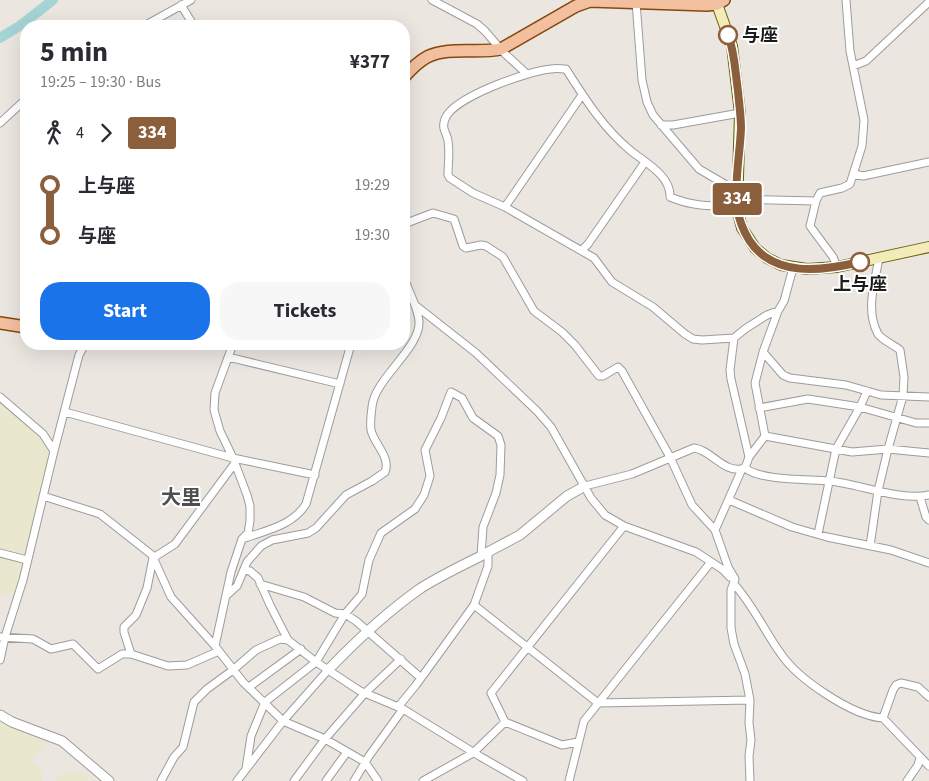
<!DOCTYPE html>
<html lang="en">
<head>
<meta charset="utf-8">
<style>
	:root { --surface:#fff; --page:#f7f7f7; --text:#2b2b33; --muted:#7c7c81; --accent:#1a73e8 }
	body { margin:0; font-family:"Source Sans 3","Noto Sans JP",sans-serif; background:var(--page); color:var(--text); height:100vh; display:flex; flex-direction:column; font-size:19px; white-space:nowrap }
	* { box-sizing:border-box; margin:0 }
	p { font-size:16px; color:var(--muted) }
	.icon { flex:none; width:28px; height:28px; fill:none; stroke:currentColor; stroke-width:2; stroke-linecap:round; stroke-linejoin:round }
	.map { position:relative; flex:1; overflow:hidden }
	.side { position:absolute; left:20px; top:20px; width:390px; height:330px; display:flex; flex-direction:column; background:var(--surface); border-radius:20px; box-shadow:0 5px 20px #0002 }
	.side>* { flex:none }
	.badge { padding:0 10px; border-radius:4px; font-size:18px; line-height:32px }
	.map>.badge { position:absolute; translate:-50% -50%; box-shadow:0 0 0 2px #fff }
	.legs { display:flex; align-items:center; gap:8px; height:55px; padding:0 20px; font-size:16px }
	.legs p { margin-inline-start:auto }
	.overview { display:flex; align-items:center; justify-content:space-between; height:85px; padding:0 20px }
	h1 { font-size:28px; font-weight:700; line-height:38px }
	.cta { display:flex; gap:10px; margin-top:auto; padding:10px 20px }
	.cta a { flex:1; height:58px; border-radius:20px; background:var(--accent); color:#fff; font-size:20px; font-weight:700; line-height:58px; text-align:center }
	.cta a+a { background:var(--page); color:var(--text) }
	ul { padding:0 20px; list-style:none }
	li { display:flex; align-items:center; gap:18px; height:50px; font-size:19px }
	li i { display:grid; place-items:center; width:8px; height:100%; margin:0 6px; background:currentColor }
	li i::after { content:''; width:12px; height:12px; margin:-6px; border:4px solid; border-radius:50%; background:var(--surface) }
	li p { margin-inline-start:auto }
	li:first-child i { background:linear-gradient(#0000 50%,currentColor 0) }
	li:last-child i { background:linear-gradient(currentColor 50%,#0000 0) }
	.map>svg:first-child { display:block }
	.farmland { fill:#e9e7ce }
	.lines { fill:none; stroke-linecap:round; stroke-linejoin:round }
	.river { stroke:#a5d4d6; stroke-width:10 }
	.minor-casing { stroke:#9c9c9c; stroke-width:9 }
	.tertiary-casing { stroke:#9c9c9c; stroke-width:11 }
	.secondary-casing { stroke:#66600e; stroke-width:12 }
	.primary-casing { stroke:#85480d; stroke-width:14 }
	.minor { stroke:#fff; stroke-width:7 }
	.tertiary { stroke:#fff; stroke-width:9 }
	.secondary { stroke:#f3ecb8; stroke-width:10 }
	.primary { stroke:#f3c09f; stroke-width:11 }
	.line-1-casing { stroke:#fff; stroke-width:11 }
	.line-1 { stroke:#8b5e3c; stroke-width:8 }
	.stop-1-dot { fill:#fff; stroke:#8b5e3c; stroke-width:2.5 }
	.labels { text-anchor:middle; stroke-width:4; stroke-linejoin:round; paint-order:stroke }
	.stop-label { font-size:18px; font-weight:bold; fill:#1b1b1b; stroke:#fff; text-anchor:start }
	.quarter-label { font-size:20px; font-weight:bold; fill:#4e4e4e; stroke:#fff }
</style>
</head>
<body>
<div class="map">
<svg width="929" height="781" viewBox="0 0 929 781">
	<rect width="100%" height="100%" fill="#ece6e1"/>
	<path class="farmland" d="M0 402 41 436 48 447 49 456 17 591 0 596Z
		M0 719 47 742 30 761 42 772V781H0Z
		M64 772H82L90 775 87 781H54Z"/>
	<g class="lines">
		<path class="river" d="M0 38 21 25 53 0"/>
		<defs>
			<path id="minor" d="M432 0 477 24 485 31 503 52 527 74
				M636 2 642 80 647 102 653 115 699 169 728 186 737 188
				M181 5 194 26
				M144 26 191 0
				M853 66 866 61 929 2
				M0 123 26 99
				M661 125H673L740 113
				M854 174 863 176 929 162
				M737 199 816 201
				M737 206C712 206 694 207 670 197 671 176 646 163 631 151 604 129 585 99 566 69 561 69 556 68 551 69 528 71 453 97 445 119 441 130 447 132 448 141 450 152 448 164 448 175L450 178 473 193 505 207 594 258 612 282 653 307 685 334 693 339 702 340 734 338 745 329 767 315 778 311
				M505 207 582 95
				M404 224 433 213 454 219 463 246 466 248 481 245 486 246 503 257 534 311 562 332 575 345 599 376H603L618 367 622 371 670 457 692 505 715 530 728 567 735 579 731 590V628L734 644 745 674 750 700 749 723 751 740 749 756 750 781
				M582 250 588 244 645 162
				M837 267 833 257 810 226 816 201 820 193 842 188 850 184 862 146 864 120 850 51 846 0
				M793 268 784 301 778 311 763 352 783 375 790 378 846 385 881 395 929 397
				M415 305 476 353 537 411 551 427 591 498 605 515 624 526 696 552 722 569 730 577
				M228 357 340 384
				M0 397 43 434 54 451
				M759 408 808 399 860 407 916 423H929
				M65 412 233 458 315 475
				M765 436 852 452 888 449 929 453
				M749 457 765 436 755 383 763 352
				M745 468C761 481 808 479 829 481 860 484 899 501 929 495
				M585 486 632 474 694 448C712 450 724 475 745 468L749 457 731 379 730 370 734 338
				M43 496 100 514 152 555 171 597 215 646 243 682 283 721 325 739 365 762 378 781
				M920 497 926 517 929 520
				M729 500 792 527 827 537 891 550 929 563
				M715 530 742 469
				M818 534 836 449 860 407 867 391
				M245 538C268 530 293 525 306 504L351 344
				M870 546 878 491 888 449 903 396 904 377 900 350C894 345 882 340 878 334 865 310 875 282 879 258
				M0 553 27 560
				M244 570 250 571 258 578 270 605 288 640 316 662 360 691 403 709 481 757 523 781
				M260 584 304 597 335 613 345 614 362 594 369 560 381 533 415 509 424 495 430 476 425 450 441 418 451 392 462 398 473 418 498 436 501 445 500 475 496 493 483 527 481 556 488 552V566L474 605 416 685 398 707
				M734 584C753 605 765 632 781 654 798 679 852 716 883 718L929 766
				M227 595 237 586 247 562 261 546 272 540 308 533 316 528 346 495 372 481 385 472C391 457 374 444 371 430 370 423 371 414 372 407 374 379 421 348 419 321 418 307 408 291 404 277
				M474 605 598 703 750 700
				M0 637 33 639 51 649 73 644 98 669 122 654H131
				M215 646 231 572 242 539 248 533 250 521V506L247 495 233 458 220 431 214 410 215 393 233 344
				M219 651 187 665 168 666 131 654 124 632V627L136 615 147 588 153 558 175 544 235 463
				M0 660 5 637 23 580 54 451 79 355 85 344
				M249 687 301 649
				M883 718 893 690 896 685 901 683 918 687 929 697
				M505 722 562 745 578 742
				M246 769 251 736 265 702 316 662 345 614 356 621 421 678
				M161 781 174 757 183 747 194 702 207 689 233 670 256 650 280 639 288 640
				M237 781 283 721 329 669
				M294 781 325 739 365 693 401 659
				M326 781 347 752
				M354 781 369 756 403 709
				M423 781 473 753 505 722 491 693 624 526
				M569 781 584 721 711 562
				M907 781 918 765 920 758"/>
			<path id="tertiary" d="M488 552 520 535 567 496 585 486
				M329 669C357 640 388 611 421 588 440 576 461 566 481 556
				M0 715 12 722 62 741 109 781"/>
			<path id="secondary" d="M717 4 732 46 740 113 737 209 742 228 755 248 767 258 781 265 807 269 837 267 929 247"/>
			<path id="primary" d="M404 77C411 69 418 62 427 57 449 46 477 54 501 49L576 6 590 1 707 5 717 4 724 0
				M0 323 26 327"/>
		</defs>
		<use href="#minor" class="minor-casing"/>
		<use href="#tertiary" class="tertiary-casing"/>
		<use href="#secondary" class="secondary-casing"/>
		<use href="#primary" class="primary-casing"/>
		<use href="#minor" class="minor"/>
		<use href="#tertiary" class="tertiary"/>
		<use href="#secondary" class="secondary"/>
		<use href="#primary" class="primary"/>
	</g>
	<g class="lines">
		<defs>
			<path id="line-1" d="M728 35C735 53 735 71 738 91 739 103 741 116 741 128 740 155 734 182 737 208 739 220 743 230 749 240 774 278 822 271 860 262"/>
		</defs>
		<use href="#line-1" class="line-1-casing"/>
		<use href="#line-1" class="line-1"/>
	</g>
	<g class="stop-1-dot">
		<circle cx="728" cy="35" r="9"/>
		<circle cx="860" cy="262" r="9"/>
	</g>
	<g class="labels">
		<g class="stop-label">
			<text x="742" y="41">与座</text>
			<text x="860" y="290" text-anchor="middle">上与座</text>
		</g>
		<g class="quarter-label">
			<text x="181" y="504">大里</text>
		</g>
	</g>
</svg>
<b class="badge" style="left:737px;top:199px;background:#8b5e3c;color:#fff">334</b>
<section class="side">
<div class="overview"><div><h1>5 min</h1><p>19:25 – 19:30 · Bus</p></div><b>¥377</b></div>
<div class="legs"><svg class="icon" aria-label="walk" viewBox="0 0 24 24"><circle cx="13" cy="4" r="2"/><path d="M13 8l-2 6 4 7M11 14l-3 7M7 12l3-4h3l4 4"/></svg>4<svg class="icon" aria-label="forward" viewBox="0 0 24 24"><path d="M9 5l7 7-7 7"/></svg><b class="badge" style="background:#8b5e3c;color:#fff">334</b></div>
<ul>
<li><i style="color:#8b5e3c"></i><b>上与座</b><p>19:29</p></li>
<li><i style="color:#8b5e3c"></i><b>与座</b><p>19:30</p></li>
</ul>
<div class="cta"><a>Start</a><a>Tickets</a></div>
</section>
</div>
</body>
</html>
